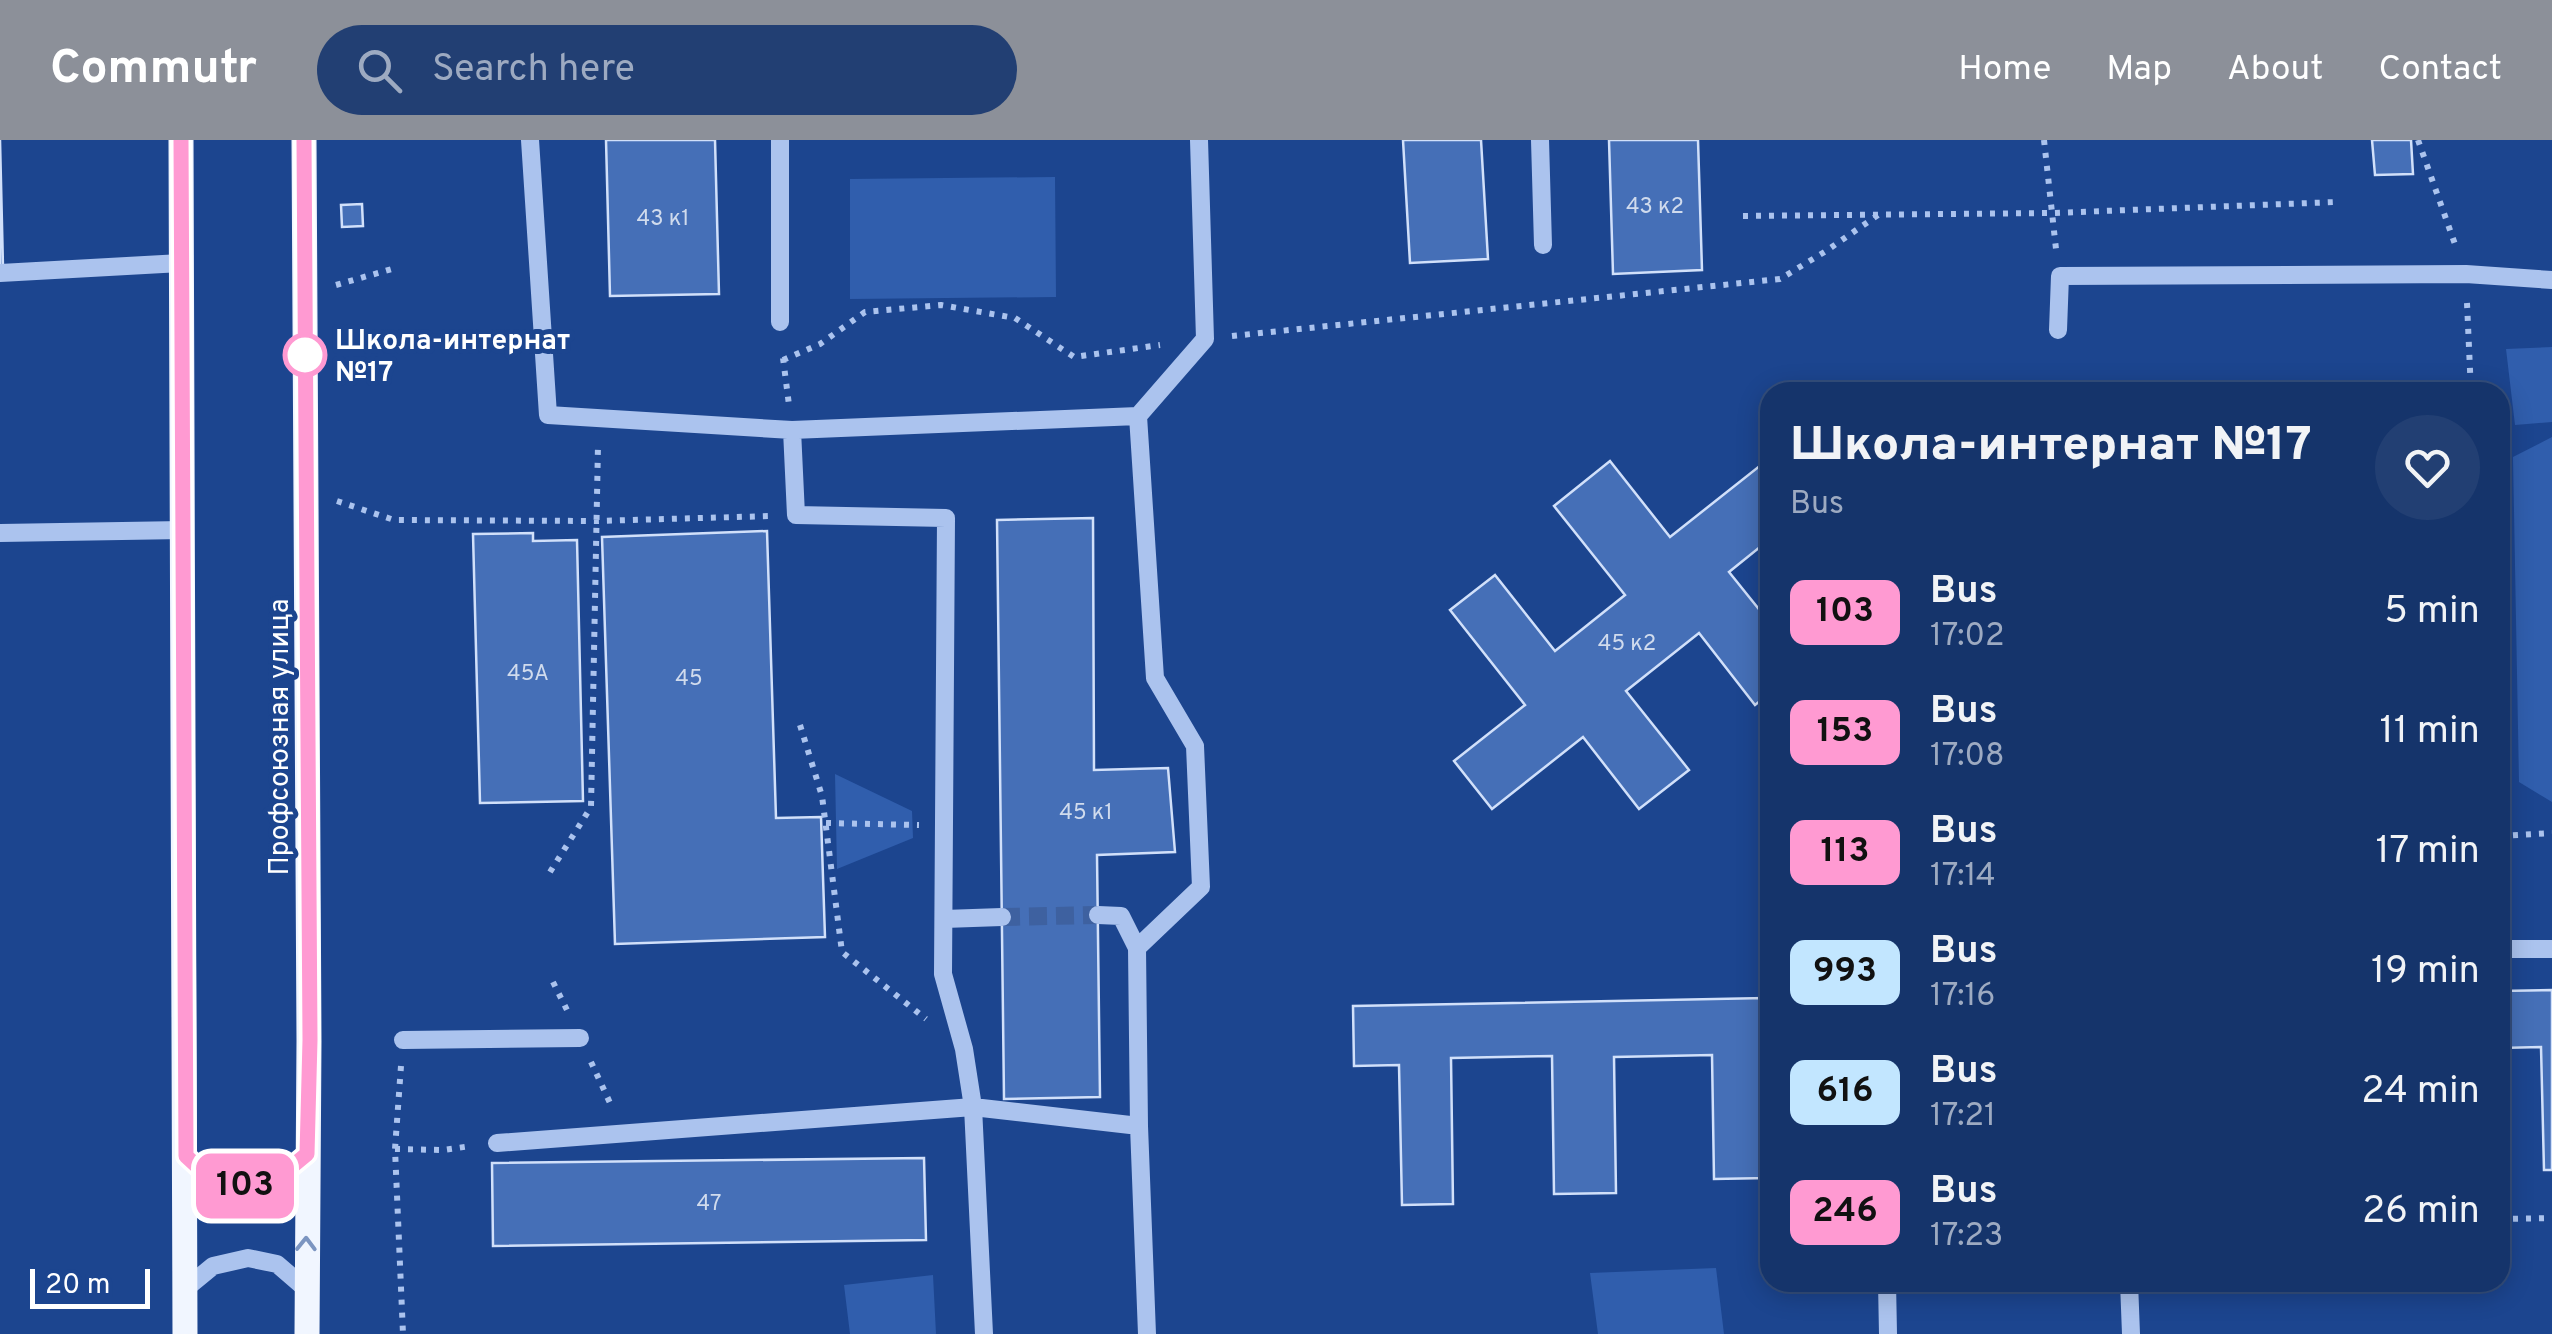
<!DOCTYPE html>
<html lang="en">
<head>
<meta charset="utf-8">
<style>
	:root { --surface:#15346b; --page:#223f73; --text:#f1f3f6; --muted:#9daac1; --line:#344f7e; --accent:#8c9099 }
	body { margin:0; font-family:Overpass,sans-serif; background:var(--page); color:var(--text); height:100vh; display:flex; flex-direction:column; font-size:38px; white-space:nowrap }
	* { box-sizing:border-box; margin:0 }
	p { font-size:32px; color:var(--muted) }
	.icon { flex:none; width:55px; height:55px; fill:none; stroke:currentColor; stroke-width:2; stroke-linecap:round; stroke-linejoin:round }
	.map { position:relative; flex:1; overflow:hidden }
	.side { position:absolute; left:1760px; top:242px; width:750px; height:910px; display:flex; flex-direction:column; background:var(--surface); border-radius:30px; box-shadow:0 5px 25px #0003,0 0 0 2px var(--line) }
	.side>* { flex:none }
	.badge { padding:0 20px; border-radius:15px; font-size:35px; line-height:65px }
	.scale { position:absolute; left:30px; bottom:25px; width:120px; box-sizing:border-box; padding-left:10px; border:5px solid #fff; border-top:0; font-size:28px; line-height:35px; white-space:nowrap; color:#fff; -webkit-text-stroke:8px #1c458f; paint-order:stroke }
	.map>.badge { position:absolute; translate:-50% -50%; box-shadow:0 0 0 5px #fff }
	.round { display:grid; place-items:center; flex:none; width:105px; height:105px; border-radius:52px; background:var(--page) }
	.summary { display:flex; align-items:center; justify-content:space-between; height:170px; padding:0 30px }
	h1 { font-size:48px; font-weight:800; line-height:75px }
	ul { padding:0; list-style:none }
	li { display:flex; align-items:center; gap:30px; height:120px; padding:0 30px }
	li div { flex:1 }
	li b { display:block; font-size:38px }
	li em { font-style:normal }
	li .badge { min-width:110px; font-weight:700; text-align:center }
	header { display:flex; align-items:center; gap:60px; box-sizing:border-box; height:140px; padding:0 50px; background:var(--accent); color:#fff }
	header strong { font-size:48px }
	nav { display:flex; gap:55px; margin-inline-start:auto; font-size:35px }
	.search { width:700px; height:90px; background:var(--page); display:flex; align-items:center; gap:25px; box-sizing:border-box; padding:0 35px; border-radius:55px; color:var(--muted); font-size:38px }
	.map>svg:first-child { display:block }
	.green { fill:#305ead }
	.building { fill:#456fb7; stroke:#d1e0fa; stroke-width:2.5 }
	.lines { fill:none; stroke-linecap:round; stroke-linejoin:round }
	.minor-tunnel { stroke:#3e61a0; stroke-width:18; stroke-dasharray:18 9; stroke-linecap:butt }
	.path { stroke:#abc3ee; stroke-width:6; stroke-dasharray:5 8; stroke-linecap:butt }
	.minor { stroke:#abc3ee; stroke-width:18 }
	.major { stroke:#f1f6ff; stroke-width:25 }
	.oneway { stroke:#7c95c1 }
	.line-casing { stroke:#fff; stroke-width:22 }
	.line { stroke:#ff9ad2; stroke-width:15 }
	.stop-dot { fill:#fff; stroke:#ff9ad2; stroke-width:5 }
	.labels { text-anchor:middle; stroke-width:10; stroke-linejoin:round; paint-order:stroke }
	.number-label { font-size:22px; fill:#d0dbed }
	.stop-label { font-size:28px; font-weight:bold; fill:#fff; stroke:#1c458f; text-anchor:start }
	.street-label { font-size:28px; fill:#fff; stroke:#1c458f }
</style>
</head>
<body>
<header>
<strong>Commutr</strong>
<div class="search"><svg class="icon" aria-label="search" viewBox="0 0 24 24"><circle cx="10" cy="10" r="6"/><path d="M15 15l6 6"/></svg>Search here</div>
<nav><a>Home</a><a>Map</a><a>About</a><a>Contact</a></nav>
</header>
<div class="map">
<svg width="2552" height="1194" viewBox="0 0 2552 1194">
	<rect width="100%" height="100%" fill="#1c458f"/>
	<path class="green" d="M1055 37 1056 157 850 159V39Z
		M2552 207V282L2515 285 2506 209Z
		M2552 297V662L2519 642 2513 317Z
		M835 634 912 671 913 698 837 729Z
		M1716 1128 1724 1194H1598L1590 1133Z
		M933 1135 936 1194H850L844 1145Z"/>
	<path class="building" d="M0 0 3 128 0 129Z
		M606 0H715L719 154 610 156Z
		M1403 0H1481L1488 119 1410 123Z
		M1609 0H1698L1702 130 1613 134Z
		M2372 0H2411L2413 34 2375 35Z
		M362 64 363 86 342 87 341 65Z
		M1610 321 1670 397 1766 321 1770 327V399L1729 432 1770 483V553L1755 565 1699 493 1626 551 1689 630 1639 669 1583 597 1492 669 1454 621 1525 565 1450 470 1495 435 1555 511 1625 455 1554 366Z
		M1093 378 1094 630 1168 628 1175 712 1097 715 1100 957 1004 959 997 380Z
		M767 391 776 678 821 677 825 797 615 804 602 397Z
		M533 393V401L577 400 583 661 480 663 473 394Z
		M2552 850V1030H2544L2541 907 2500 908V851Z
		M1765 858 1768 1038 1714 1039 1712 915 1614 917 1616 1053 1554 1054 1552 916 1451 918 1453 1064 1402 1065 1399 925 1354 926 1353 866Z
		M924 1018 926 1100 493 1106 492 1023Z"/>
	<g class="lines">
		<path class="minor-tunnel" d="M1002 777 1098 775"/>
		<path class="path" d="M2044 0 2056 109
			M2418 0 2456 107
			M1743 76 2052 73 2336 62
			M336 145 392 129
			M2467 163 2471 252
			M1232 196 1780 139 1826 111 1878 75
			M783 218 789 265
			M783 220 820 204 865 172 941 165 1015 178 1074 217 1160 205
			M337 361 394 380 597 381 772 376
			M800 585 822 656 842 812 926 879
			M826 683 919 685
			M2500 696 2552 693
			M550 732 591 667 598 305
			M553 842 567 870
			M591 922 611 965
			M401 926 395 1009 403 1194
			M395 1009 443 1010 471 1006
			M2500 1079 2552 1078"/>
		<path class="minor" d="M530 0 548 275 792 290 1138 276 1205 199 1199 0
			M780 0V182
			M1540 0 1543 105
			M0 133 181 123
			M2058 190 2060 136 2466 134 2552 140
			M1138 276 1155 538 1195 606 1201 747 1137 808 1139 986 1147 1194
			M792 290 796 375 946 378 943 834 964 909 973 967 1139 986
			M0 393 183 390
			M1098 775 1121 776 1137 808
			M944 779 1002 777
			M2500 809H2552
			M403 900 580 898
			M497 1003 973 967 984 1194
			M186 1017 212 1040 246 1046 278 1038 307 1014
			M1887 1142 1888 1194
			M2129 1142 2131 1194
			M185 1149 213 1126 248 1118 277 1124 306 1149"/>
		<path class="major" d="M181 0 185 1194
			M304 0 309 901 307 1194"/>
	</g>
	<defs><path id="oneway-chevron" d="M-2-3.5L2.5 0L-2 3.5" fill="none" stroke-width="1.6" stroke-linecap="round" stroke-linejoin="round" transform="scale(2.5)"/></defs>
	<use class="oneway" href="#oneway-chevron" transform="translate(306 1104) rotate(-89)"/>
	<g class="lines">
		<defs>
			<path id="line" d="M181 0 186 1016 212 1040 246 1046 278 1038 307 1014 310 900 304 0"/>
		</defs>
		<use href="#line" class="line-casing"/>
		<use href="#line" class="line"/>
	</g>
	<circle class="stop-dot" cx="305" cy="215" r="20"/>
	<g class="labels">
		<g class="number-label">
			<text x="1655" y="73">43 к2</text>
			<text x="663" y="85">43 к1</text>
			<text x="1627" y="510">45 к2</text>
			<text x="528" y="540">45А</text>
			<text x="689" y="545">45</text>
			<text x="1086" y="679">45 к1</text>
			<text x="709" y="1070">47</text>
		</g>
		<g class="stop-label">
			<text x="335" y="209">Школа-интернат<tspan x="335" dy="32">№17</tspan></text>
		</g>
		<g class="street-label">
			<text transform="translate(278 597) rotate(-90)" y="10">Профсоюзная улица</text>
		</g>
	</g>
</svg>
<div class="scale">20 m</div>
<b class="badge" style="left:245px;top:1046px;background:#ff9ad2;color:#111">103</b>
<section class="side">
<div class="summary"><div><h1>Школа-интернат №17</h1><p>Bus</p></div><a class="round"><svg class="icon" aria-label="heart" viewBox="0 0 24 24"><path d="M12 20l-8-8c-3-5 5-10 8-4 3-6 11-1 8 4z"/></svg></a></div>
<ul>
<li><span class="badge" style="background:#ff9ad2;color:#111">103</span><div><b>Bus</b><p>17:02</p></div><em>5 min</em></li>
<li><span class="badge" style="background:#ff9ad2;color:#111">153</span><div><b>Bus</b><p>17:08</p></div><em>11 min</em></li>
<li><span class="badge" style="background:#ff9ad2;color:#111">113</span><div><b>Bus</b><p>17:14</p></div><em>17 min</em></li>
<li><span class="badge" style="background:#c2e6ff;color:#111">993</span><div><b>Bus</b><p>17:16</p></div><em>19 min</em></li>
<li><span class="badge" style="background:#c2e6ff;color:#111">616</span><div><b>Bus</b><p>17:21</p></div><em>24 min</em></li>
<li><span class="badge" style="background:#ff9ad2;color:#111">246</span><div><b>Bus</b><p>17:23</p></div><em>26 min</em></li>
</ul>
</section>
</div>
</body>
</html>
